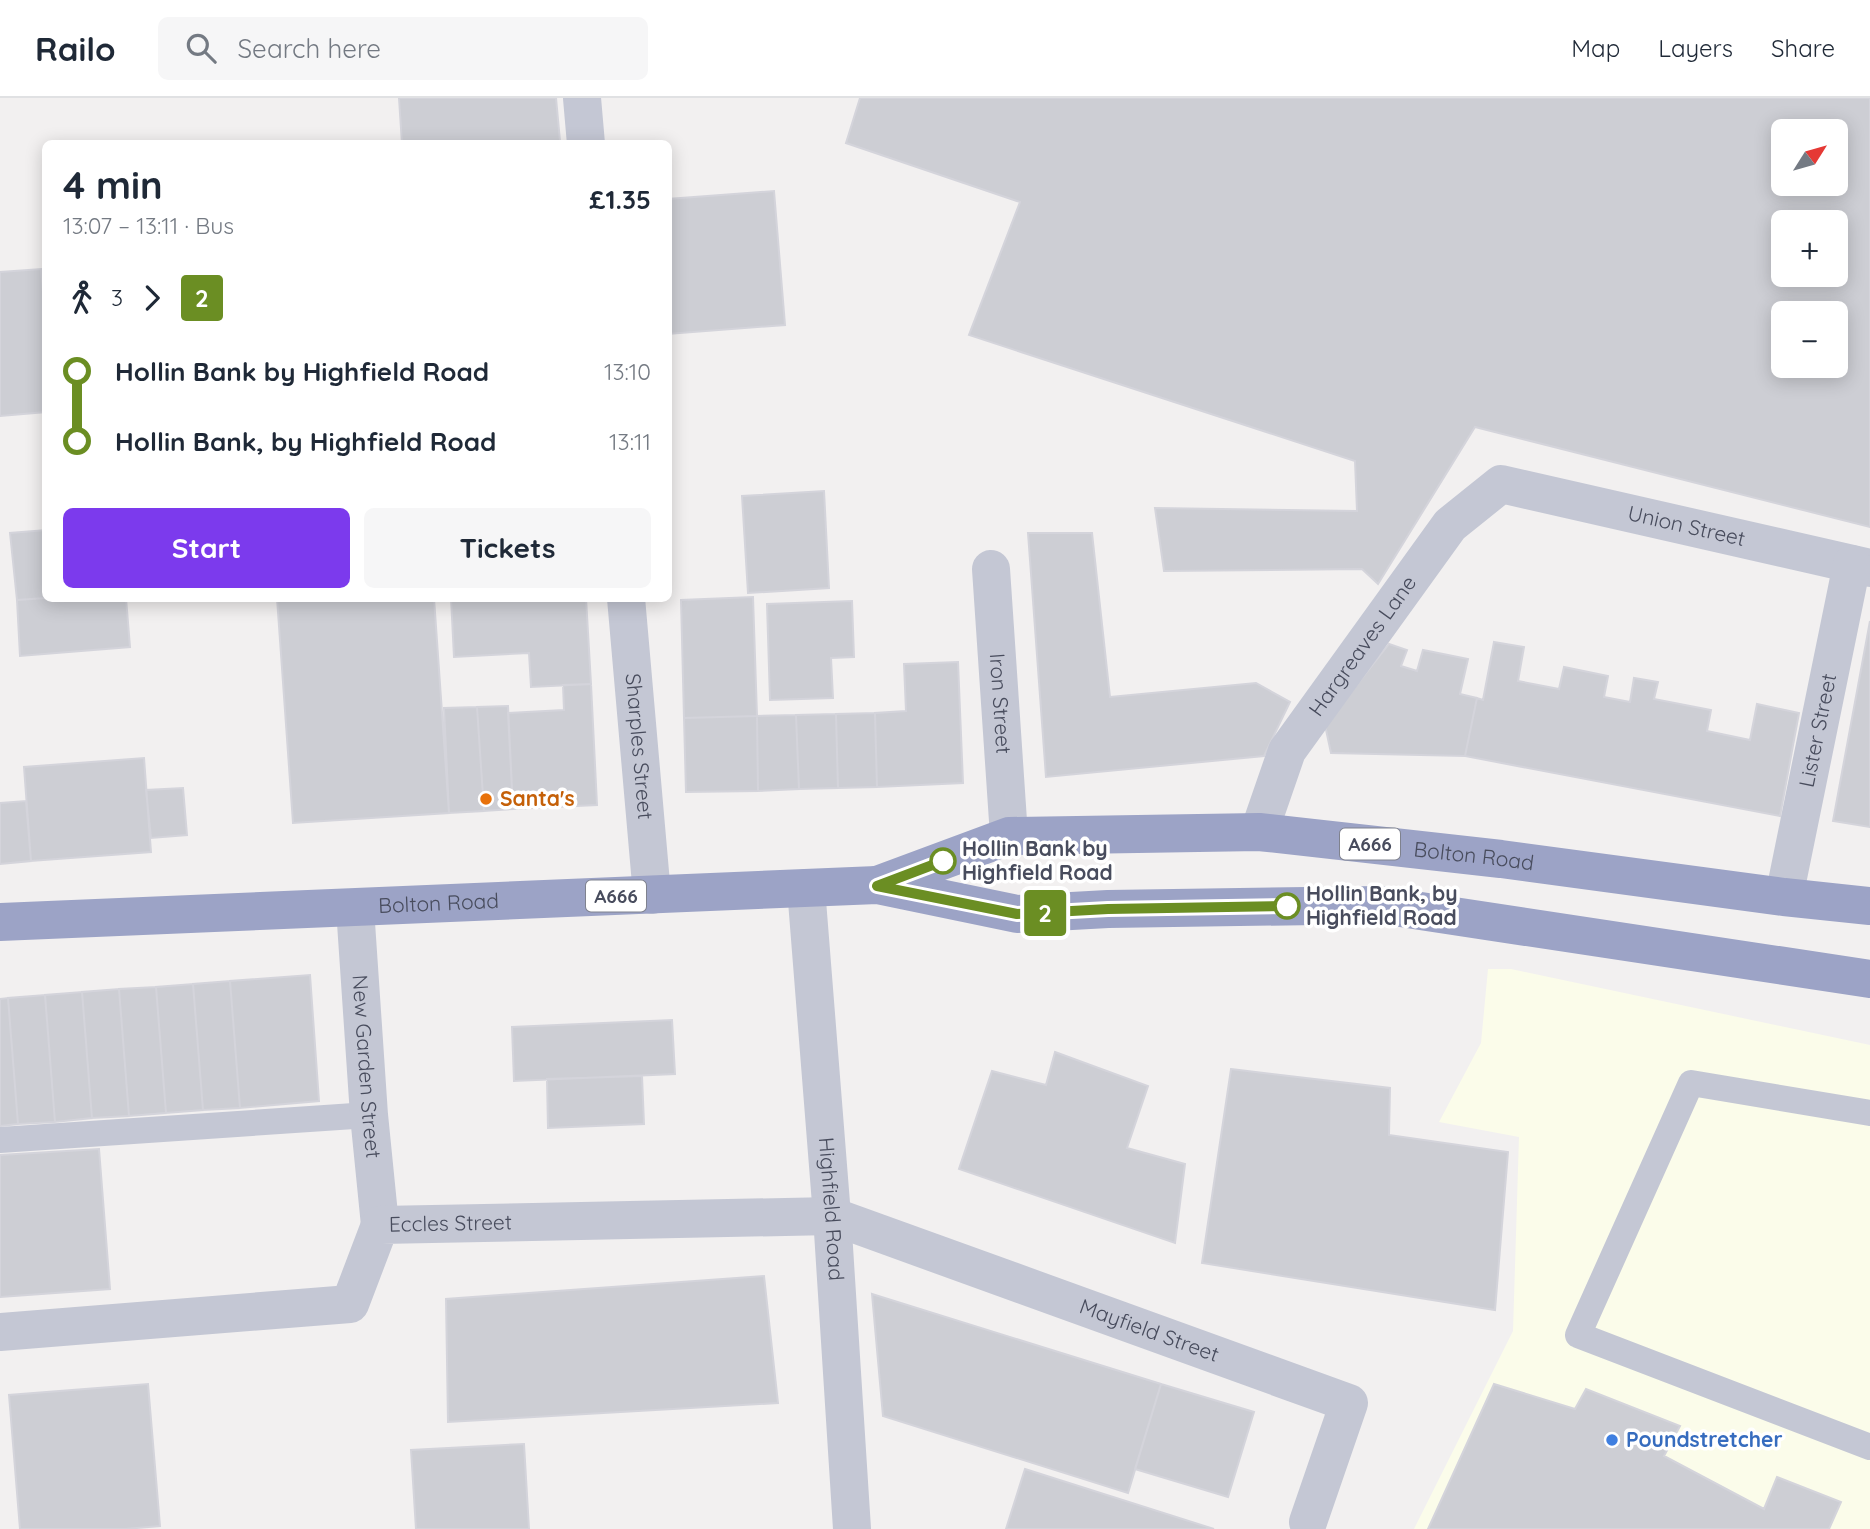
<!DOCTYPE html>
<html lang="en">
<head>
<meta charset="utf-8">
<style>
	:root { --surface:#fff; --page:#f6f6f7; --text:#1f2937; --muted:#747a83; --line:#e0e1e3; --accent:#7c3aed }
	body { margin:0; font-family:Quicksand,sans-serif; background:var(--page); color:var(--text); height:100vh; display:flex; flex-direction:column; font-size:26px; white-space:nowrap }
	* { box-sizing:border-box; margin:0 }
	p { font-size:23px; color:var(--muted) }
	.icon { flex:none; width:38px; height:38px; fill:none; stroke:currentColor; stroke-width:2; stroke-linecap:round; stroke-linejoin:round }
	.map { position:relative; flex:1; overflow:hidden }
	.side { position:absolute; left:42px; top:42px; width:630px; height:462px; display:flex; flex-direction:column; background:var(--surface); border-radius:10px; box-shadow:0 4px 18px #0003 }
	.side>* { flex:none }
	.badge { padding:0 14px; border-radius:5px; font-size:24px; line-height:46px }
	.needle { width:46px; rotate:53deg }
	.tools { position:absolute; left:1771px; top:21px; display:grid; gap:14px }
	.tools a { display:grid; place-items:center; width:77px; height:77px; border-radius:10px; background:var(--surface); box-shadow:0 4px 18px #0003; font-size:35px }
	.map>.badge { position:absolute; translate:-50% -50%; box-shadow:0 0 0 4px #fff }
	.legs { display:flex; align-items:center; gap:10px; height:77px; padding:0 21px; font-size:23px }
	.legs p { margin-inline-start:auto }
	.overview { display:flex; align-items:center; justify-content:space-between; height:119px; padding:0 21px }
	h1 { font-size:38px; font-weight:700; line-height:52px }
	.cta { display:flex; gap:14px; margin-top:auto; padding:14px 21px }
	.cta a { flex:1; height:80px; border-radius:10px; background:var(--accent); color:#fff; font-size:28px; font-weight:700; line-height:80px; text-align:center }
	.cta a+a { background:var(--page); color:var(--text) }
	ul { padding:0 21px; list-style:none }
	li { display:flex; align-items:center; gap:24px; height:70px; font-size:26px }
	li i { display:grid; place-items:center; width:10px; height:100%; margin:0 9px; background:currentColor }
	li i::after { content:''; width:18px; height:18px; margin:-9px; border:5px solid; border-radius:50%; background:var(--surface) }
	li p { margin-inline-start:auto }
	li:first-child i { background:linear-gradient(#0000 50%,currentColor 0) }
	li:last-child i { background:linear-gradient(currentColor 50%,#0000 0) }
	header { display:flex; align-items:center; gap:42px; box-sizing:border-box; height:98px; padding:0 35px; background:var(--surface); border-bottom:2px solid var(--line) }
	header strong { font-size:33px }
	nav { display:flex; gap:38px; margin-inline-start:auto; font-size:24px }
	.search { width:490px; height:63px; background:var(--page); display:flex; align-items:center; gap:18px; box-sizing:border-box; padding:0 24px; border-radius:10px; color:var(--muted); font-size:26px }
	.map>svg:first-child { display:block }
	.commercial { fill:#fbfcea }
	.building { fill:#cdced4; stroke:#d4d4db; stroke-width:2; fill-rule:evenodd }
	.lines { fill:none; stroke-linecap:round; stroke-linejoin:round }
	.service { stroke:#c4c7d4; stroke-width:26 }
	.minor { stroke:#c4c7d4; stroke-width:38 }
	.trunk { stroke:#9ca3c6; stroke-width:38 }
	.line-1-casing { stroke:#fff; stroke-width:16 }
	.line-1 { stroke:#6b8e23; stroke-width:10 }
	.food-dot { fill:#e8710a; stroke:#fff; stroke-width:2.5 }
	.stop-1-dot { fill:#fff; stroke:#6b8e23; stroke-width:3.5 }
	.shop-dot { fill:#3f7fe0; stroke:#fff; stroke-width:2.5 }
	.labels { text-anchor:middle; stroke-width:7; stroke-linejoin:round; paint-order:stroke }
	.shield { fill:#fff; stroke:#7f828e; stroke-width:2 }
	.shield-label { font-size:19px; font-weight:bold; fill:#484c5d }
	.street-label { font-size:21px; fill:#484c5d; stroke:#fff }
	.food-label { font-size:21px; font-weight:bold; fill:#c56008; stroke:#fff; text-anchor:start }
	.stop-label { font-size:21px; font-weight:bold; fill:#484c5d; stroke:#fff; text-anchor:start }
	.shop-label { font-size:21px; font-weight:bold; fill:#366cbe; stroke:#fff; text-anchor:start }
</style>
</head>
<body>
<header>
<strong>Railo</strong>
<div class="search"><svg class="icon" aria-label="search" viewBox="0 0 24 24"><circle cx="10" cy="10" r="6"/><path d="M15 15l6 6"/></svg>Search here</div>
<nav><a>Map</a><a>Layers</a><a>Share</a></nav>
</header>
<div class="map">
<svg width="1870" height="1431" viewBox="0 0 1870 1431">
	<rect width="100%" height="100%" fill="#f2f0f0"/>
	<path class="commercial" d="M1488 871H1511L1870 947V1431H1414L1513 1233 1519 1039 1439 1024 1481 945Z"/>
	<path class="building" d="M399 0H556L560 43 521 46H402Z
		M860 0H1870V429L1475 329 1378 486 1362 471 1164 473 1155 410 1357 413 1355 363 969 237 1020 104 846 45ZM1783 33H1836V86H1783ZM1783 124H1836V177H1783ZM1783 215H1836V268H1783Z
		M774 93 785 227 668 236V101Z
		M41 171 46 229V314L0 318V174Z
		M824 393 829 490 748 495 742 398Z
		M46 432V500L17 502 10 435Z
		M1028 435H1092L1110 599 1256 585 1290 604 1264 658 1046 679Z
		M753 499 757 618 684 620 681 502Z
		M46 500H126L130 549 20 558 17 502Z
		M277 500H434L449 715 293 725Z
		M451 500H586L591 586 531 589 529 555 454 559Z
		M852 503 854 559 831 560 833 600 770 602 767 506Z
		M1870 523V729L1833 723Z
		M1494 544 1524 549 1518 583 1559 591 1564 569 1608 578 1604 599 1630 604 1634 580 1658 584 1654 601 1711 612 1707 633 1750 642 1757 606 1799 615 1780 718 1465 658 1477 600 1483 602Z
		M1389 546 1407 552 1401 568 1417 573 1423 552 1468 561 1460 596 1477 600 1465 658 1331 655 1325 627Z
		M958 564 963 685 877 689 875 615 906 613 904 566Z
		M591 586 597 707 513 711 508 615 564 612 563 587Z
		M508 608 513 711 484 713 477 609Z
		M477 609 484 713 449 715 444 610Z
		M875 615 877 689 838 690 836 616Z
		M836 616 838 690 799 691 796 617Z
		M796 617 799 691 758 693 757 618Z
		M757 618 758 693 686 694 684 620Z
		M144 660 151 754 31 763 24 669Z
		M183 690 187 737 151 740 146 692Z
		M26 703 31 763 0 766V705Z
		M310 877 319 1003 240 1010 230 883Z
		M230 883 240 1010 203 1012 193 886Z
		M193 886 203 1012 166 1015 156 889Z
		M156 889 166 1015 129 1018 119 891Z
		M119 891 129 1018 92 1020 82 894Z
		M82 894 92 1020 55 1024 45 897Z
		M45 897 55 1024 18 1026 8 900Z
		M8 900 18 1026 0 1028V901Z
		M672 922 675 976 514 983 512 929Z
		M1055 954 1148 988 1127 1050 1185 1066 1175 1145 959 1071 992 973 1046 987Z
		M1231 971 1390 990 1389 1037 1508 1054 1495 1212 1202 1165Z
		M642 978 644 1026 548 1030 547 981Z
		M99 1051 110 1191 0 1199V1057Z
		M764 1178 778 1305 448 1324 446 1201Z
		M872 1196 1161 1286 1128 1395 883 1318Z
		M148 1286 160 1428 125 1431H20L9 1297Z
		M1161 1286 1254 1314 1228 1399 1135 1371Z
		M1494 1286 1575 1311 1586 1291 1680 1328 1664 1358 1764 1411 1777 1379 1841 1404 1829 1431H1428Z
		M524 1346 529 1431H416L411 1352Z
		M1025 1371 1214 1431H1006Z"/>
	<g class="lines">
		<path class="service" d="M1870 1015 1691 985 1578 1237 1870 1349
			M0 1042 369 1017"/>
		<g class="minor">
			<path d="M582 0 586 46"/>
			<path id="s1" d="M991 471 1009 738"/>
			<path id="s2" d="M626 500 652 797"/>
			<path id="s3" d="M1259 734 1287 653 1450 427 1501 386 1870 470"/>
			<path id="s4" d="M806 790 832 1118 852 1431"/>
			<path id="s5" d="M1784 799 1852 466"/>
			<path id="s6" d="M355 810 369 1017 380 1127"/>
			<path id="s7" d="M0 1234 350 1206 380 1127 832 1118 1349 1305 1308 1424"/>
		</g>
		<g class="trunk">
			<path id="s8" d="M877 787 1009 738 1259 734 1501 761 1784 799 1870 808"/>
			<path id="s9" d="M0 824 877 787 1017 816 1108 811 1381 807 1870 881"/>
		</g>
	</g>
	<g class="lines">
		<defs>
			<path id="line-1" d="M943 763 877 788 1017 816 1108 811 1287 808"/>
		</defs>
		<use href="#line-1" class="line-1-casing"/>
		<use href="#line-1" class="line-1"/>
	</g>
	<circle class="food-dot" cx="486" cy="701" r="7"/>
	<g class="stop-1-dot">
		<circle cx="943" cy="763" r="12"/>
		<circle cx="1287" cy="808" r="12"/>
	</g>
	<circle class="shop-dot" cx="1612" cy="1342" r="7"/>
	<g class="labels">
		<g class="shield">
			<rect x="1340" y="730.5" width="60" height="31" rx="5"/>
			<rect x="586" y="782.5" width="60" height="31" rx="5"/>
		</g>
		<g class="shield-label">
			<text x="1370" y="753">A666</text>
			<text x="616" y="805">A666</text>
		</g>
		<g class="street-label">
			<text dy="7" stroke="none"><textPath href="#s3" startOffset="620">Union Street</textPath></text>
			<text dy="7" stroke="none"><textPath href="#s3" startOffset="215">Hargreaves Lane</textPath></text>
			<text dy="7" stroke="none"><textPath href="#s1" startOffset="135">Iron Street</textPath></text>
			<text dy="7" stroke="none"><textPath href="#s5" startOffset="170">Lister Street</textPath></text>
			<text dy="7" stroke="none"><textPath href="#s2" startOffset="149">Sharples Street</textPath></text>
			<text dy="7" stroke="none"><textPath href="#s8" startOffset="607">Bolton Road</textPath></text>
			<text dy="7" stroke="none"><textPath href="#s9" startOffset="439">Bolton Road</textPath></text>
			<text dy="7" stroke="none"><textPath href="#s6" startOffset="159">New Garden Street</textPath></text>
			<text dy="7" stroke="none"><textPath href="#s4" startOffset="322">Highfield Road</textPath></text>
			<text dy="7" stroke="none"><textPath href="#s7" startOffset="506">Eccles Street</textPath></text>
			<text dy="7" stroke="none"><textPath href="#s7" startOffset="1225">Mayfield Street</textPath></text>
		</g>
		<g class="food-label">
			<text x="500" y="708">Santa's</text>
		</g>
		<g class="stop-label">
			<text x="962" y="758">Hollin Bank by<tspan x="962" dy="24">Highfield Road</tspan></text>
			<text x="1306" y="803">Hollin Bank, by<tspan x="1306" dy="24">Highfield Road</tspan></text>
		</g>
		<g class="shop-label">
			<text x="1626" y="1349">Poundstretcher</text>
		</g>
	</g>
</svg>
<div class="tools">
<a><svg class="needle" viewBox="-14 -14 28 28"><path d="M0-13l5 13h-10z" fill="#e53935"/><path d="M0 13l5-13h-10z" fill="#747a83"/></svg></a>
<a>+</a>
<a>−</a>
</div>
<b class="badge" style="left:1045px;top:815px;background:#6b8e23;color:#fff">2</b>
<section class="side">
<div class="overview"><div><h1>4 min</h1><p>13:07 – 13:11 · Bus</p></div><b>£1.35</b></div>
<div class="legs"><svg class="icon" aria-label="walk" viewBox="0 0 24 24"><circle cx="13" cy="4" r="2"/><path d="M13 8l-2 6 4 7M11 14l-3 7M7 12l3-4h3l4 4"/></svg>3<svg class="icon" aria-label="forward" viewBox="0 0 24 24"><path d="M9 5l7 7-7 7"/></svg><b class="badge" style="background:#6b8e23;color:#fff">2</b></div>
<ul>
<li><i style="color:#6b8e23"></i><b>Hollin Bank by Highfield Road</b><p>13:10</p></li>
<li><i style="color:#6b8e23"></i><b>Hollin Bank, by Highfield Road</b><p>13:11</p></li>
</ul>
<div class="cta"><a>Start</a><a>Tickets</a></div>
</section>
</div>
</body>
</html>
